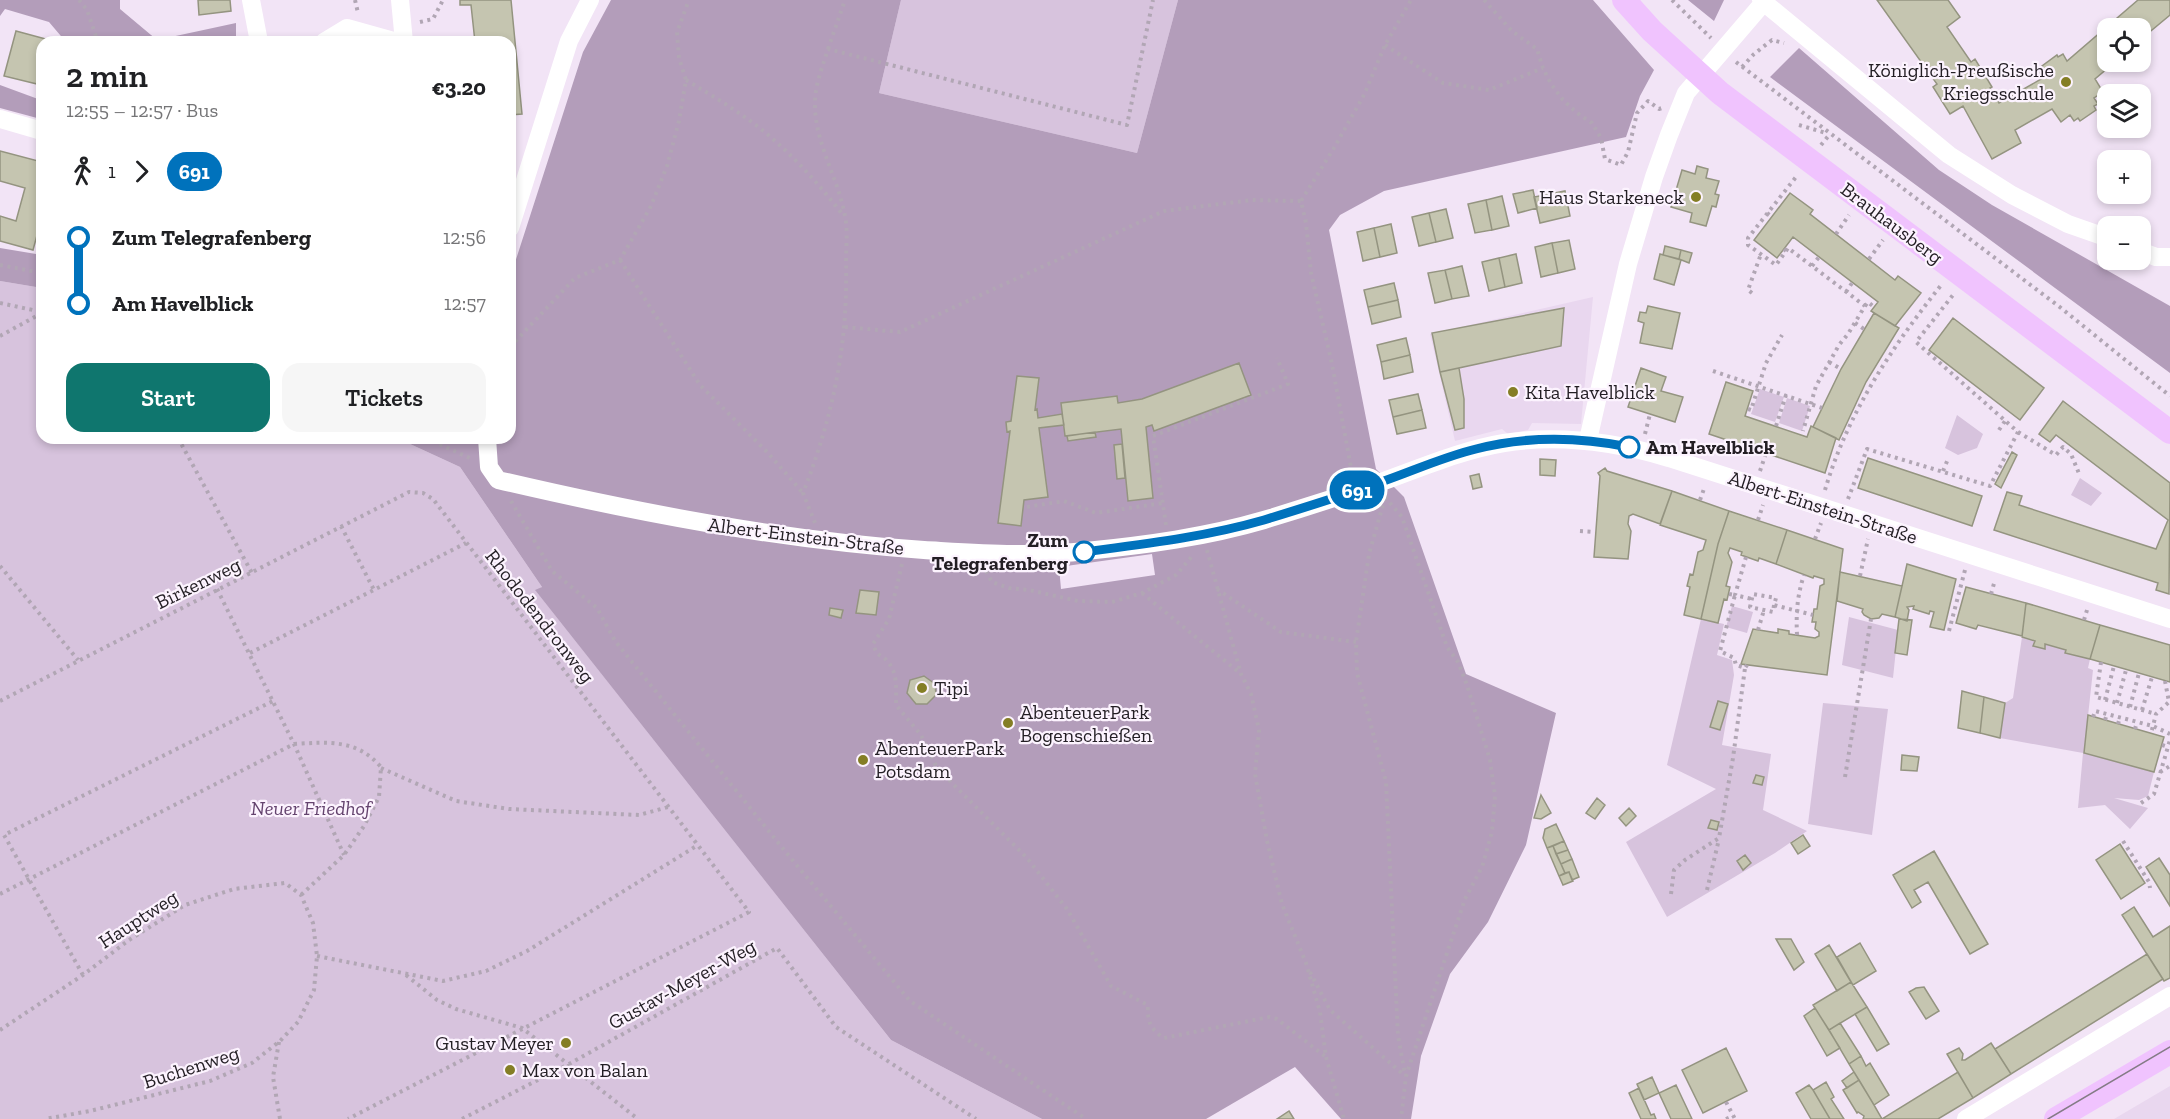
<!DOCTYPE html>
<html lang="en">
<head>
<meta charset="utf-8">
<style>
	:root { --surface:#fff; --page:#f6f6f6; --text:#202124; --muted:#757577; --accent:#0f766e }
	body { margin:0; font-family:"Zilla Slab",serif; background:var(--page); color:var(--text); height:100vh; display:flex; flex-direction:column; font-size:22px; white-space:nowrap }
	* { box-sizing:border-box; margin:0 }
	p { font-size:20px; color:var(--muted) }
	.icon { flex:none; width:33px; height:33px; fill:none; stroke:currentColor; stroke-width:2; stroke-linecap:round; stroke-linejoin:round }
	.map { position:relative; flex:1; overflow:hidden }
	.details { position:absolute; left:36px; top:36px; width:480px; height:408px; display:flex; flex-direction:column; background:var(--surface); border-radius:18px; box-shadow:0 3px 9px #0003 }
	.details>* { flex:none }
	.badge { padding:0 12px; border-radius:20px; font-size:21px; line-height:39px }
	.controls { position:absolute; left:2097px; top:18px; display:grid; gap:12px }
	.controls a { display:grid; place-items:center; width:54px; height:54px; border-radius:12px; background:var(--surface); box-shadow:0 3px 9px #0003; font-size:30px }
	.map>.badge { position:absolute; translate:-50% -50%; box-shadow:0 0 0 3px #fff }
	.legs { display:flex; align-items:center; gap:9px; height:66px; padding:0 30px; font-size:20px }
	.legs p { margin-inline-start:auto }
	.headline { display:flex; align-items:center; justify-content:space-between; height:102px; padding:0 30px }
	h1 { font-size:33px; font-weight:600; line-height:45px }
	.primary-button { display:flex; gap:12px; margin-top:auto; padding:12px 30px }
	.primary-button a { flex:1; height:69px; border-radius:18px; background:var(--accent); color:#fff; font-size:24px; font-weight:600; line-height:69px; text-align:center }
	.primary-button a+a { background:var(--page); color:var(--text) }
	ul { padding:0 30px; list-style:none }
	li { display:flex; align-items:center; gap:21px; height:66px; font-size:22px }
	li i { display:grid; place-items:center; width:9px; height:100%; margin:0 8px; background:currentColor }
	li i::after { content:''; width:15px; height:15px; margin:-8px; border:4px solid; border-radius:50%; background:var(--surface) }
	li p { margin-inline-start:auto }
	li:first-child i { background:linear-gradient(#0000 50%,currentColor 0) }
	li:last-child i { background:linear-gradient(currentColor 50%,#0000 0) }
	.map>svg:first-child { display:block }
	.built { fill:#e9d7ef }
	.green { fill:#d7c3dd }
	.forest { fill:#b39dba; fill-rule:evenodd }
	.building { fill:#c5c5b0; stroke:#949480; stroke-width:1.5 }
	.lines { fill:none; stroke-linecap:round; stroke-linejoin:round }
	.path { stroke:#b1a6b4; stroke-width:4; stroke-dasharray:3 4.5; stroke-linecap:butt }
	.minor { stroke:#fff; stroke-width:18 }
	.major { stroke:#f0c3fe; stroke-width:24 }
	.tram { stroke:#847b86; stroke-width:1.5 }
	.line-1-casing { stroke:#fff; stroke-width:14 }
	.line-1 { stroke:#0072bc; stroke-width:9 }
	.poi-dot { fill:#847e25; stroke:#fcf3fe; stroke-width:2 }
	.stop-1-dot { fill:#fff; stroke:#0072bc; stroke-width:3 }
	.labels { text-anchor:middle; stroke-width:4.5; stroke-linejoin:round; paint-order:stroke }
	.poi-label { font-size:20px; fill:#231e24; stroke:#fcf3fe; text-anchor:start }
	.street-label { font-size:20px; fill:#231e24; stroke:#fcf3fe }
	.stop-label { font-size:20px; font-weight:bold; fill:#231e24; stroke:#fcf3fe; text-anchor:start }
	.park-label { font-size:20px; font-style:italic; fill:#64436e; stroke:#fcf3fe }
</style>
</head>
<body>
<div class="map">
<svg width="2170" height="1119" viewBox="0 0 2170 1119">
	<rect width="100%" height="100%" fill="#f2e4f6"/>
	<path class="built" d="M1593 297 1581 424 1532 423 1528 430 1508 434 1502 429 1455 441 1430 334Z
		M2170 1086V1119H2114Z"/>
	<path class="green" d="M901 0H1178L1137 153 879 93Z
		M0 281 42 288V438H397L460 467 542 587 536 591 891 1040 1042 1119H0Z
		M1760 389 1784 397 1775 422 1751 414Z
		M1787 398 1810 406 1802 431 1779 423Z
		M1957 415 1983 434 1977 448 1958 455 1945 448Z
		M2080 478 2102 493 2091 506 2071 495Z
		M1732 606 1753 612 1747 633 1726 627Z
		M1849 617 1898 630 1893 678 1842 665Z
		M1701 619 1724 624 1717 655 1732 660 1734 675 1722 745 1771 754 1763 810 1807 831 1775 853 1667 917 1626 842 1716 789 1667 765Z
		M2022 637 2035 641 2034 646 2044 649 2045 644 2066 650 2065 653 2090 659 2088 668 2093 670 2084 753 2154 772 2148 796 2139 800 2114 798 2148 808 2130 829 2105 805 2078 808 2083 753 2000 738 2005 703 2013 698Z
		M1823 703 1888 709 1872 835 1808 824Z"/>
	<path class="forest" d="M0 0H120V9L157 40 236 23V42H66L49 22 5 9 0 16Z
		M611 0H901L879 93 1137 153 1178 0H1593L1654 70 1640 96 1626 137 1384 191 1340 215 1329 230 1376 469 1404 497 1466 674 1556 713 1526 845 1488 922 1450 974 1421 1056 1411 1119H1341L1295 1067 1206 1119H1042L891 1040 535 590 542 587 460 467 397 438H510V278L583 52ZM1152 554 1155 575 1061 589 1059 567Z
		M1688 0H1724L1714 21Z
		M1799 48 1939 170 1992 205 2170 306V373L1770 77Z
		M0 85 38 99 37 118 0 108Z
		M0 248 42 255V288L0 281Z"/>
	<path class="building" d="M198 0H230L231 11 199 15Z
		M460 0H511L522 114 510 115V42H475L471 5H460Z
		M1877 0H1948L1960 17 1947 27 1971 62 1975 59 1992 87 1990 88 1999 103 2043 78 2039 71 2043 68 2042 66 2057 55 2058 57 2063 54 2067 61 2138 0H2170V15L2140 40V28H2108V62H2115L2095 79 2103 92 2094 98 2098 104 2094 106 2096 110 2080 121 2078 118 2074 121 2070 115 2061 122 2052 109 2015 130 2021 143 1992 159 1963 106 1950 114 1933 87 1937 84Z
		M16 31 53 41 42 42 41 85 4 76Z
		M0 151 42 162V217L33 250 0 241V216L16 221 25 188 0 181Z
		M1697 166 1708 169 1706 178 1719 181 1715 194 1719 195 1716 207 1712 206 1706 226 1690 222 1692 213 1671 207 1682 170 1695 174Z
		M1533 190 1537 208 1518 213 1513 194Z
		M1565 191 1570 216 1540 223 1534 197Z
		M1790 193 1813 210 1810 214 1895 280 1898 276 1921 293 1895 326 1871 311 1878 302 1793 237 1777 258 1754 240Z
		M1502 196 1509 226 1492 230 1486 200Z
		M1486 200 1492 230 1475 233 1468 204Z
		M1446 209 1453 238 1436 242 1429 213Z
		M1429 213 1436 242 1419 246 1412 217Z
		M1391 224 1397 253 1380 257 1374 228Z
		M1374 228 1380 257 1363 261 1357 232Z
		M1569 240 1575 269 1558 273 1552 243Z
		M1552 243 1558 273 1541 277 1535 247Z
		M1665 246 1681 250 1679 259 1663 255Z
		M1681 250 1692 253 1689 263 1679 259Z
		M1516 254 1522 283 1505 287 1499 258Z
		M1660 254 1681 260 1674 285 1654 279Z
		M1499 258 1505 287 1489 291 1482 262Z
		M1462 266 1469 296 1452 299 1445 270Z
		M1445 270 1452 299 1435 303 1428 273Z
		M1394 283 1398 300 1368 307 1364 290Z
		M1398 300 1401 317 1372 324 1368 307Z
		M1648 306 1680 313 1672 349 1640 343 1644 323 1638 321 1640 312 1646 313Z
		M1564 308 1561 346 1440 372 1432 333Z
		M1874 313 1899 328 1866 382 1839 440 1813 427 1841 369Z
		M1953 318 2044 388 2020 420 1929 350Z
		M1406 338 1410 355 1381 362 1377 345Z
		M1410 355 1413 372 1384 379 1381 362Z
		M1239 363 1251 395 1154 431 1152 425 1146 427 1153 498 1128 501 1121 429 1065 436 1061 403 1117 396 1118 403 1142 399Z
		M1459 368 1464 399V428L1455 430 1440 372Z
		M1641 368 1666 377 1661 391 1683 397 1675 422 1628 407Z
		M1017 376 1039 378 1035 410 1037 409 1038 418 1062 414 1064 425 1039 428 1048 497 1024 500 1021 526 998 523 1010 431 1007 432 1006 422 1011 421Z
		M1726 382 1753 391 1745 416 1807 437 1811 426 1836 438 1825 473 1709 434Z
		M1418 394 1422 410 1393 417 1389 400Z
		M2063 401 2170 483 2169 594 2156 590 2158 583 1994 530 2007 492 2022 496 2019 505 2156 549 2168 520 2056 435 2050 442 2039 434Z
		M1422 410 1426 428 1397 434 1393 417Z
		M1095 432 1096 437 1068 441 1067 436Z
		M1122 444 1125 478 1117 479 1114 445Z
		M2012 452 2017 455 2001 488 1995 484Z
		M1868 458 1982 496 1972 526 1858 488Z
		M1540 459 1556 460 1555 476 1540 475Z
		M1605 468 1607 471 1672 491 1660 524 1633 514 1629 516 1628 524 1631 531 1628 559 1594 557 1600 476 1598 473Z
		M1479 474 1482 487 1473 489 1470 476Z
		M1672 491 1729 511 1718 544 1701 619 1684 615 1690 587 1687 586 1690 574 1693 575 1698 552 1703 550 1706 540 1660 525Z
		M1729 511 1787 530 1776 564 1759 558 1758 561 1741 555 1742 552 1730 548 1728 553 1732 562 1726 586 1730 587 1727 600 1724 599 1718 623 1701 619 1718 544Z
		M1787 530 1843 549 1827 675 1741 664 1753 629 1778 633V629L1789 631V634L1815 638 1819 636V632L1815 629 1816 622H1812L1814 609H1817L1820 586 1824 584V579L1814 576 1813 578 1776 564Z
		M1907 564 1956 579 1944 630 1930 627 1934 612 1930 611 1929 614 1913 609 1914 606 1907 607 1909 610 1907 621 1895 617Z
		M1840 572 1902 586 1895 617 1882 614 1879 618 1871 619 1864 615 1862 612 1863 609 1837 601Z
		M1966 587 2026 603 2022 636 1978 625 1976 629 1956 623Z
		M860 590 879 592 876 615 856 613Z
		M2026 603 2100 625 2090 659 2065 653 2066 650 2045 644V649L2033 646 2035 641 2022 637Z
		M830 608 843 610 841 618 829 615Z
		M1899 619 1912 620 1907 655 1895 653Z
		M2100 625 2170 645V682L2090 659Z
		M924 676 935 684 936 695 927 704H916L907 693 910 680Z
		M1962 691 1984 697 1980 733 1958 728Z
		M1984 697 2005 703 2000 738 1980 733Z
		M1718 701 1728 704 1720 730 1710 727Z
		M2088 715 2164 737 2154 772 2084 753Z
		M1902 755 1919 757 1917 771 1901 770Z
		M1756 775 1764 777 1762 785 1753 783Z
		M1541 795 1551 813 1541 819 1534 818Z
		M1597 798 1605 805 1595 819 1586 813Z
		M1629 808 1636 816 1626 826 1619 818Z
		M1711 820 1719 822 1717 830 1708 828Z
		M1556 824 1564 841 1547 848 1543 838 1545 829Z
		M1803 835 1810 846 1798 854 1791 843Z
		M1564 841 1568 850 1556 854 1553 846Z
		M2120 844 2145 883 2121 899 2096 860Z
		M1553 846 1565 873 1559 876 1547 848Z
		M1568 850 1572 859 1561 864 1556 854Z
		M1934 851 1988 944 1970 954 1928 882 1914 890 1921 902 1912 908 1893 875Z
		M1745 855 1751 863 1743 870 1737 861Z
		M2159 858 2170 875V906L2146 867Z
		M1572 859 1579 877 1572 880 1569 872 1565 873 1561 864Z
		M1569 872 1573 881 1563 885 1559 876Z
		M2134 907 2153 937 2170 926V978L2164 981 2122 915Z
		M1776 939H1791L1804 962 1794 970Z
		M1860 943 1876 971 1853 985 1837 957Z
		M1829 945 1851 982 1837 991 1815 954Z
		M2147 954 2163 979 2011 1074 1995 1049Z
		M1851 982 1867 1007 1829 1030 1813 1005Z
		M1924 987 1939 1011 1926 1019 1909 992 1916 988Z
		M1867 1007 1889 1044 1877 1051 1855 1014Z
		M1815 1008 1840 1048 1827 1056 1804 1016Z
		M1840 1023 1861 1056 1849 1064 1829 1030Z
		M1991 1043 2011 1074 1973 1098 1947 1054 1959 1048 1963 1054 1962 1060H1965Z
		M1726 1048 1747 1091 1703 1113 1682 1070Z
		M1861 1056 1866 1066 1870 1063 1889 1095 1874 1105 1849 1064Z
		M1854 1072 1859 1080 1847 1088 1842 1081Z
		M1958 1072 1973 1098 1938 1119H1882Z
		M1652 1077 1659 1093 1644 1100 1637 1084Z
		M1859 1080 1874 1105 1882 1119H1863L1864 1116 1858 1112 1857 1113 1843 1090Z
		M1826 1082 1834 1097 1831 1099 1844 1119H1830L1813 1090Z
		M1676 1085 1692 1119H1671L1659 1093Z
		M1809 1085 1813 1090 1830 1119H1811L1796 1093Z
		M1639 1088 1651 1115 1654 1114 1656 1119H1641L1629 1093Z
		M1289 1111 1294 1119H1277Z"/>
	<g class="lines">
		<path class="path" d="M79 0 87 10 98 42
			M355 0 358 13
			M1484 0 1512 31 1537 49 1543 68 1551 84 1563 100 1577 113 1592 123 1601 138 1605 159 1621 165 1628 152 1637 113 1648 101 1659 109 1662 108
			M1672 0 1711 38
			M420 22 433 19 443 0
			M1385 45 1443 83 1489 90 1543 68
			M828 49 845 0
			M1736 62 2061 308 2170 396
			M1742 67 1754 54 1772 40 1784 43
			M686 80C716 98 747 116 774 140 800 163 822 188 843 215
			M1799 125 1826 133
			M1821 145 1830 134
			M1767 213 1772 217
			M1836 234 1849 215
			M1784 249 1786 251 1776 265 1748 245V238L1796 177
			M1786 251 1788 248 1865 306 1848 334 1839 345 1816 386 1803 431
			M1869 259 1883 240
			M620 260 700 385 768 453 803 493
			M0 265 42 273
			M1812 266 1819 257
			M1846 292 1852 283
			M1752 293 1748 290 1761 254
			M0 303 42 312
			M1865 306 1868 302 1874 307
			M1855 323 1864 329
			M845 327 900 332 1164 211 1252 200 1301 201
			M0 336 42 313
			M510 347 575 278 620 260 651 206 667 166 679 121 686 80 679 58 677 32 689 0
			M1829 362 1841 369
			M1713 371 1822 408
			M1748 409 1751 410 1766 363 1782 335
			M1776 426 1786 395
			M1999 430 2005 421
			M2018 432 2056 455 2063 447 2071 454 2080 476
			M1645 434 1650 414
			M178 438 252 573
			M426 438 472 459
			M1760 471 1766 453
			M1943 471 1948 459
			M1352 473 1332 364 1311 273 1306 223 1301 201 1334 148 1364 95 1385 45 1411 0
			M1825 490C1848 412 1892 347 1942 284
			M1385 497 1402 517 1447 647 1458 662 1467 685 1490 760 1495 796 1492 832 1482 867 1465 899 1406 1076 1401 1119
			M1385 498 1369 554 1356 642 1357 673 1386 782 1398 1036 1405 1074
			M1848 499 1867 449 1990 486 2018 432 1916 342 1953 295
			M1700 500 1705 486
			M511 501 552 571 597 608 615 641 789 856 910 1001 1086 1119
			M1027 507 1064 501 1096 513 1163 503
			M1758 520 1763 505
			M815 523 803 493C833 416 848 345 846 262 846 247 848 231 845 216 838 177 814 142 815 102 815 85 823 65 828 49L1127 125 1153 0
			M1166 525 1153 436 1288 384 1277 358
			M341 526 374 590
			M1580 531 1595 532
			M1815 539 1821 523
			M1207 550 1241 674 1251 694 1259 730 1255 774 1267 841 1282 904 1306 963 1320 1012 1326 1057 1344 1119
			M1746 557 1735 595 1752 599
			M902 564 889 619 873 644C878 659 881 653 888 662 898 673 896 691 896 705L921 735 937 768 1027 858 1067 909 1111 986 1148 1005C1147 1021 1150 1029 1164 1038L1269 1017 1277 1019 1326 1057
			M0 566 78 660
			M986 571 992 582 1009 588 1029 590 1078 601 1112 602 1142 593 1176 575 1194 554
			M1860 576 1868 539
			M217 589 294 744 344 855
			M1217 589 1281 632 1356 642
			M1142 593 1241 674
			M1729 594 1735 595 1720 651 1734 658 1736 665 1745 668 1747 665
			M1991 594 1995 580
			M1774 605 1773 612 1750 607 1753 594 1776 598 1774 605 1813 615
			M2084 620 2087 610
			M1758 630 1764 610
			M1949 631 1965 570
			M1797 635C1796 614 1797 596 1804 575
			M250 653 466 543
			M2101 662 2096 697 2156 714
			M2165 681 2169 702 2156 714 2153 726 2170 734
			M2105 700 2114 666
			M0 701 409 492 423 493 433 499 749 912 348 1119
			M2117 703 2126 670
			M2130 707 2139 673
			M2142 710 2152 677
			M2093 717 2095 711 2153 726 2151 733
			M2105 720 2107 714
			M2118 724 2120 717
			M2135 729 2137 722
			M2162 745 2168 747
			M381 768 456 801 509 809 639 815 668 807
			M2160 772 2170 766
			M1845 777 1871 619
			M2141 803 2154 794 2170 740
			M2123 841 2149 882 2150 888
			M1707 890 1719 839
			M0 894 294 744C328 742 357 739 381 767L379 797 364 826 344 855 301 895
			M1671 894 1674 870 1685 860 1719 838 1733 758 1745 668
			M317 956 443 981 486 971 527 951 698 845
			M1310 972 1330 1010 1405 1076
			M83 975 4 835 273 701
			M406 975 437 1000 456 1009 522 1028 638 1119
			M0 1030 83 975 129 940 185 905 234 889 285 883 301 895 313 923 317 956 314 990 298 1022 280 1041 252 1063 210 1081 90 1111 45 1119
			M279 1042 273 1077 280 1119
			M1726 1102 1735 1119
			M462 1119 569 1064 777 948 836 1027 976 1119
			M1726 1119 1733 1116"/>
		<path class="minor" d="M251 0 259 42
			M400 0 404 42
			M1761 0 1949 155 2012 195 2068 224 2108 238
			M324 42 347 28 397 42
			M0 119 42 131
			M510 228 569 41 590 0
			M2140 251 2156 257H2170
			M487 438 489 467 498 480C639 513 780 540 924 550 979 553 1032 557 1086 551 1146 545 1206 537 1264 520 1304 508 1344 495 1384 481 1423 467 1462 450 1504 443 1560 434 1615 442 1669 458L2170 619
			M1588 440 1628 264 1654 177 1669 135 1686 93 1764 2
			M1966 1119 2170 996"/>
		<path class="major" d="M1624 0 1652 31 1720 93 2170 432
			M2056 1119 2170 1052"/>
		<path class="tram" d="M2048 1119 2170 1047"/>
	</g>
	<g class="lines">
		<defs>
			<path id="line-1" d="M1084 552C1144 544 1205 537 1264 520 1303 508 1342 496 1381 482 1413 471 1443 457 1476 449 1526 436 1579 437 1629 447"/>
		</defs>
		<use href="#line-1" class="line-1-casing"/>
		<use href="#line-1" class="line-1"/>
	</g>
	<g class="poi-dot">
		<circle cx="2066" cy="82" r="6"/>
		<circle cx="1696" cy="197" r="6"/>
		<circle cx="1513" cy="392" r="6"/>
		<circle cx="922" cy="688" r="6"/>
		<circle cx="1008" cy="723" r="6"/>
		<circle cx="863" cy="760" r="6"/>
		<circle cx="566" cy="1043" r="6"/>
		<circle cx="510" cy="1070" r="6"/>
	</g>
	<g class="stop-1-dot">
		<circle cx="1629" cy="447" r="10"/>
		<circle cx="1084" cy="552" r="10"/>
	</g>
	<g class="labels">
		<g class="poi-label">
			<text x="2054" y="77" text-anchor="end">Königlich-Preußische<tspan x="2054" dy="23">Kriegsschule</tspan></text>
			<text x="1684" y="204" text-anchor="end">Haus Starkeneck</text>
			<text x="1525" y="399">Kita Havelblick</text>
			<text x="934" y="695">Tipi</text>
			<text x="1020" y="719">AbenteuerPark<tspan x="1020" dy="23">Bogenschießen</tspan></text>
			<text x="875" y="755">AbenteuerPark<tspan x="875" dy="23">Potsdam</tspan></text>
			<text x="554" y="1050" text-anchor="end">Gustav Meyer</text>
			<text x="522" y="1077">Max von Balan</text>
		</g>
		<g class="street-label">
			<text transform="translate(1892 223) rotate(37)" y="7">Brauhausberg</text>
			<text transform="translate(1823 507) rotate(18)" y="7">Albert-Einstein-Straße</text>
			<text transform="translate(806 536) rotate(7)" y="7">Albert-Einstein-Straße</text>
			<text transform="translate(198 583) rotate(-26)" y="7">Birkenweg</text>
			<text transform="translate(540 616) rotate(52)" y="7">Rhododendronweg</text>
			<text transform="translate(138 919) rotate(-33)" y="7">Hauptweg</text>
			<text transform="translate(682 984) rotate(-29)" y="7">Gustav-Meyer-Weg</text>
			<text transform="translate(191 1067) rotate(-18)" y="7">Buchenweg</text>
		</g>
		<g class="stop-label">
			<text x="1646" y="454">Am Havelblick</text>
			<text x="1068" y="547" text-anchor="end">Zum<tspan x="1068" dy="23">Telegrafenberg</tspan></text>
		</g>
		<g class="park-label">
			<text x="311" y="815">Neuer Friedhof</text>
		</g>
	</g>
</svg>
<div class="controls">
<a><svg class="icon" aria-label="locate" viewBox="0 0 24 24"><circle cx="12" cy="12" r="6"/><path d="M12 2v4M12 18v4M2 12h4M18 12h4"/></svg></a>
<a><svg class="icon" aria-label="layers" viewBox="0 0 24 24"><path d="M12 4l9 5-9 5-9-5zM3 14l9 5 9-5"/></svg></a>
<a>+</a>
<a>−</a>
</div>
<b class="badge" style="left:1357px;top:490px;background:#0072bc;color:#fff">691</b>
<section class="details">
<div class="headline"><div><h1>2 min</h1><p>12:55 – 12:57 · Bus</p></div><b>€3.20</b></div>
<div class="legs"><svg class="icon" aria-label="walk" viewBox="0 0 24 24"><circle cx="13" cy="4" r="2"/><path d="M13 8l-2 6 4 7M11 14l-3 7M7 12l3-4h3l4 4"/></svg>1<svg class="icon" aria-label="forward" viewBox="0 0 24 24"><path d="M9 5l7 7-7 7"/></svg><b class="badge" style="background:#0072bc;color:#fff">691</b></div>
<ul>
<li><i style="color:#0072bc"></i><b>Zum Telegrafenberg</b><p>12:56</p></li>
<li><i style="color:#0072bc"></i><b>Am Havelblick</b><p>12:57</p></li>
</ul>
<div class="primary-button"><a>Start</a><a>Tickets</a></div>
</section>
</div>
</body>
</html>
